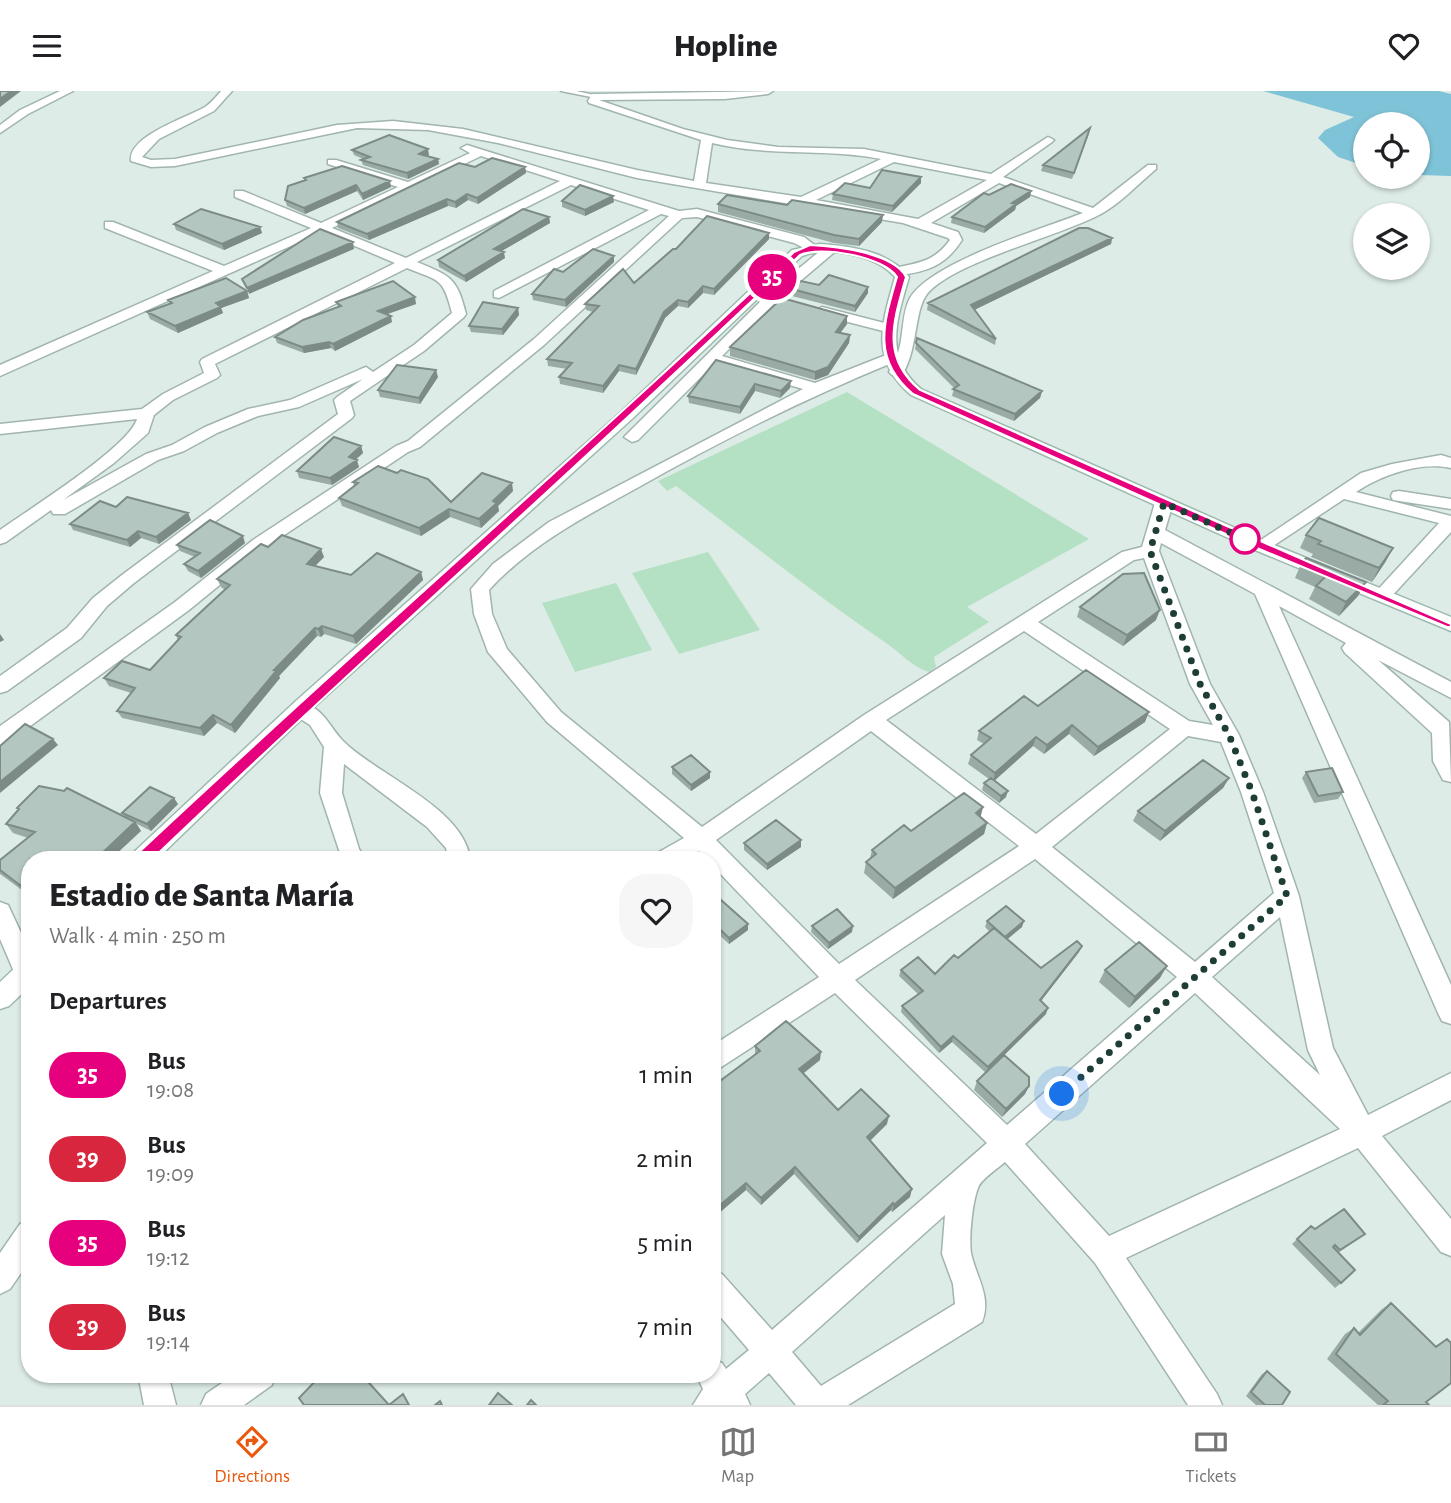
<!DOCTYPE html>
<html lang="en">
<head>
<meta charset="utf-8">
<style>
	:root { --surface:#fff; --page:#f6f6f6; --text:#202124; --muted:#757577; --line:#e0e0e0; --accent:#ea580c }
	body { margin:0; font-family:"Alegreya Sans",sans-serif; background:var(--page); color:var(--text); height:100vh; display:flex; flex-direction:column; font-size:26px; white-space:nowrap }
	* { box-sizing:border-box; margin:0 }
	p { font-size:23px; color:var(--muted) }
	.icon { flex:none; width:38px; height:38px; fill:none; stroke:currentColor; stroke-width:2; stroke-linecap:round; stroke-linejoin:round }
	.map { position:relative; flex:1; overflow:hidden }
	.sheet { position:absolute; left:21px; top:760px; width:700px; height:532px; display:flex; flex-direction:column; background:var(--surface); border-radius:28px; box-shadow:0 2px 5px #0004 }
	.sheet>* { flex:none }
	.badge { padding:0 14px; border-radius:23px; font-size:24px; line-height:46px }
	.fabs { position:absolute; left:1353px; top:21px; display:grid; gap:14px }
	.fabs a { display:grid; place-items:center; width:77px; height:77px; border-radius:50%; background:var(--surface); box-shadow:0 2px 5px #0004; font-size:35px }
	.you { position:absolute; width:35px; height:35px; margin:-18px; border:5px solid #fff; border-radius:50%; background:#1a73e8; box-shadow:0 0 0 10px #1a73e833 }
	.map>.badge { position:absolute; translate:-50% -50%; box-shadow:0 0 0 4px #fff }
	h2 { padding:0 28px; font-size:26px; line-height:63px }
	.round { display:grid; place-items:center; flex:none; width:74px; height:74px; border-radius:28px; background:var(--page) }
	.summary { display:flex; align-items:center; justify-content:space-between; height:119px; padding:0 28px }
	h1 { font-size:33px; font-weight:800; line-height:52px }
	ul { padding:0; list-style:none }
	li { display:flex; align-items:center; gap:21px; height:84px; padding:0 28px }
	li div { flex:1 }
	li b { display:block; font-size:26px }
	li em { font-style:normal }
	li .badge { min-width:77px; font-weight:700; text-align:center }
	header { display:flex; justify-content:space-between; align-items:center; height:91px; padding:0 28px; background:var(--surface); font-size:32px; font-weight:800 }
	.tab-bar { display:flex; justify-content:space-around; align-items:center; height:98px; border-top:2px solid var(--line); background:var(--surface); font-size:19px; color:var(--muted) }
	.tab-bar a { display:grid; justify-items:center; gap:4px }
	.tab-bar .current { color:var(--accent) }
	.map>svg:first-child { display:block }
	.green { fill:#b4e0c3 }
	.water { fill:#7fc3d8 }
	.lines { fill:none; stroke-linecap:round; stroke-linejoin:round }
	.service-casing { stroke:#a1b4af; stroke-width:3 }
	.minor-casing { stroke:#a1b4af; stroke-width:3 }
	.secondary-casing { stroke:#9cb9b0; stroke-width:3 }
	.service { fill:#fff; fill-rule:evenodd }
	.minor { fill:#fff; fill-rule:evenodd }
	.secondary { fill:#fff; fill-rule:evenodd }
	.wall { fill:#9aaba5 }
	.shaded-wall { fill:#7d8b86 }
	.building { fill:#b3c7c0; stroke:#7d8b86; stroke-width:2 }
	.line { fill:#e6007e; stroke:#fff; stroke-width:2 }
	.walk { stroke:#1e3d37; stroke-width:7; stroke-dasharray:0 12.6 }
	.stop-dot { fill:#fff; stroke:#e6007e; stroke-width:3.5 }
</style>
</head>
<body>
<header><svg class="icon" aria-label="menu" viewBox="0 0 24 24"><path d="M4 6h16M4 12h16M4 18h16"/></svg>Hopline<svg class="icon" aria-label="heart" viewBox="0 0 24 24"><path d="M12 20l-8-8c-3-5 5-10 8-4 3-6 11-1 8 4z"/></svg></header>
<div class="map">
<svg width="1451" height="1314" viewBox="0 0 1451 1314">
	<rect width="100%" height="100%" fill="#deece7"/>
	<path class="green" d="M847 301 1089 448 967 516 989 531 934 566 936 576 929 581C912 576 901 562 886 552 814 503 746 448 676 395L667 400 658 390Z
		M708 461 760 539 679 563 632 482Z
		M616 492 652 559 575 581 542 512Z"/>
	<path class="water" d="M1263 0H1439L1451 3V85L1418 84V33H1365V75L1338 66 1318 47 1325 39 1354 26Z"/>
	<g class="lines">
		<defs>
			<path id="service" d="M561 0H576L599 5 596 7Z"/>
			<path id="minor" d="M60 0H73L28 23 0 42V34L20 19Z
				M221 0H232L214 20 159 48 142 66 151 69 175 68 337 34 393 30 463 38 637 79 694 90 701 49 589 12 588 10 592 3 773 0 768 3 725 8 599 9 683 38 727 49 778 56 864 58 991 83 1048 46 1054 49 1052 51 1003 86 1093 117 1148 74H1156V78C1138 93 1118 115 1097 125 1056 146 954 171 927 203 914 220 918 259 902 284H892L889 281 894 271C806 307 720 350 637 397 584 426 530 454 489 499L492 523 507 558 561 621 702 736 864 624 1122 461 1142 456 1155 412 1164 407 1173 412 1165 439 1451 591V607L1378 569 1449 631 1451 691 1443 689 1433 670 1432 642 1345 562 1342 557 1346 552 1279 515 1451 894V933L1442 930 1438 922 1255 503 1161 452 1159 460 1210 593 1239 644 1263 701 1299 805 1333 957 1368 1024 1451 982V1009L1382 1045 1451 1128V1165L1441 1161 1358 1057 1126 1167 1217 1303 1222 1314H1188L1095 1172 1005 1071C997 1078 981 1088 978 1097 972 1112 969 1148 971 1162 976 1186 992 1206 982 1231L848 1314H796L769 1282 745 1303 750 1314H693L703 1298 696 1283H712V1268L722 1272 726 1278 749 1259 712 1216V1178L722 1183 772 1239 987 1052 835 902 712 982V955L819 886 712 774V768H706L699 760 686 768H656L659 761 684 747 547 631 488 561 474 523 471 498 493 473 549 431 803 298 715 272 638 349 632 351 624 346 768 203 826 155 831 154 838 158 778 209 722 265 815 292 886 264 897 265C904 247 901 224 910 207 931 171 1042 138 1083 122L999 92 931 132 958 141 962 149C946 174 928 181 899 184L892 180 894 177C918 172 934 171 950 149L948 147 903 132 637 87 498 52 428 39 357 37 175 75 151 76 131 70C128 45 186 27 205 16 211 12 216 6 221 0ZM712 52C770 66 826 57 881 68L801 106 706 92ZM894 71 987 89 918 128 816 109ZM1144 467 1190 593 1213 634 1189 630 1038 531 1134 469ZM1024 540 1170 638 1036 743 886 629ZM871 640 1019 755 839 873 716 749ZM1188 645 1221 651 1241 701 1274 802 1195 871 1052 756ZM1035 768 1177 886 1007 1034 855 889ZM1280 826 1308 959 1320 984 1212 886ZM1195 902 1340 1038 1109 1145 1025 1053ZM945 1124 942 1163 953 1193 955 1213 821 1295 792 1261Z
				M467 54 679 120 697 118 804 146 817 156 810 160 794 152 697 126 682 127 544 254 420 356 408 361 265 457 189 519 7 652 0 654V635L175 511 253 449 396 355 408 350 534 248 669 125 661 123 499 207 494 206V200L649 119 571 94 417 171C451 185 457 187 466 223L464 226 424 260 350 310 354 324 352 327 134 492 107 515 81 547 7 600 0 602V585L67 537 93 507 122 484 338 323 334 309 337 306 363 288 299 316 258 325 217 342 184 360 158 369 65 423H53L51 419 6 451 0 453V439C28 419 129 356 137 328L0 343V333L142 318 163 303 204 282 200 271 202 268 395 172 322 141 0 285V274L213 180 105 137V131H113L224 175 311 137 235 106V100H243L321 132 398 96 328 73V69H336L408 91 470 62 461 57ZM481 65 560 90 406 167 332 137ZM407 177C439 190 443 186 452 222L414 254 373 281 366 276 361 278 290 309 248 318 205 336 172 354 146 363 63 409 114 372 148 342 154 324 173 309 217 287 220 284 215 273Z
				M822 216 892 234 894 237 887 241 817 223 815 220Z
				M1441 364 1451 367V377C1421 370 1381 384 1356 401L1451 425V441L1389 508H1375L1373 504 1439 432 1344 408 1267 459 1261 461 1252 455 1361 382 1392 373Z
				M1399 400 1451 408V418L1393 409 1391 405 1393 401Z
				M300 611C325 618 327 633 343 650 377 684 464 717 470 768H448L446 757 427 736 344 673 342 702 359 758 365 768H342L320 702 324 656 310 634 293 623 290 618 293 613Z
				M0 811 8 814 30 861V900L21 897 0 848Z
				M30 1129V1169L10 1198 0 1203V1162L20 1133Z
				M138 1283H168L176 1314H144Z
				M235 1283H276L272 1294 244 1314H201L206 1303Z"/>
			<path id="secondary" d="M820 153C851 155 889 160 909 186 897 228 883 266 921 298L1267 451 1451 526V540L1255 459 911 304C869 269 882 232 895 186 876 164 829 155 802 165L633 327 311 619 157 768H131L134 761 297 609 621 321 792 159Z
				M30 868V895L9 915 0 918V891L21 871Z"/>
		</defs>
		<use href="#service" class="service-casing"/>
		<use href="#minor" class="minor-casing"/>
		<use href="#secondary" class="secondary-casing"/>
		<use href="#service" class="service"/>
		<use href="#minor" class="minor"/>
		<use href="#secondary" class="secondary"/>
	</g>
	<path class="wall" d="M1089 43 1072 88 1041 80 1043 74Z
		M352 59 429 64 427 65 438 68 439 73 408 88 363 74 361 69 363 68 354 64Z
		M475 76H525L526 82 478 113 468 109 456 117 448 115 369 149 338 137 337 131Z
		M921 86V92L892 121 832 109 833 103 870 97Z
		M304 87 391 96 363 109 357 100 305 123 287 115 285 109 305 89Z
		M1031 100 1030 106 1016 115 1015 119 984 142 951 132 952 126 989 104Z
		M562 110 614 111 585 125 562 116Z
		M718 113 882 131 859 155 834 152 718 121Z
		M549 126 550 132 501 160 505 167 466 191 439 176 438 169Z
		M174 133 260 136 262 142 224 159 176 139Z
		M1112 147 1111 153 974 219 996 248 995 254 927 219 928 212Z
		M769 148 714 204 703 202 688 217 678 215 665 227 636 284 619 280 603 302 560 293 559 286 567 278 548 275 547 268 593 221 586 219 585 213 634 192 676 158Z
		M614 171 566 216 533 209 532 203 563 181Z
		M819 194 868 196V202L855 221 792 205V198Z
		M247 200 249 207 221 217 223 222 178 242 150 228 147 221 170 213 168 209Z
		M336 211 416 213 387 223 392 231 335 260 331 257 304 262 277 252 275 246 338 216Z
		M518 217 519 224 503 244 471 241 469 235Z
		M847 233 840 242 850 244 849 252 828 284 815 289 730 265V256Z
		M917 247 1042 300 1040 307 1014 330 952 305 954 297 915 258Z
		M716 269 790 297 780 307 755 300 740 323 689 312 688 305Z
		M438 286 420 313 380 306 378 299Z
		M361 355 363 362 355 369 359 376 332 394 299 387 297 380Z
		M353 391 451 411 513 400 498 415 499 420 481 437 450 426 421 445 342 415 339 407 354 395Z
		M116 416 191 429 159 453 141 447 130 456 73 439 70 433Z
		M1306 444 1386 470 1372 491 1311 466 1313 463 1300 457Z
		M245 452 201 487 188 480 184 473 195 466 180 460 177 454Z
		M268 456 324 466 315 475 351 484 421 481 423 489 356 553 324 543 321 546 317 545 279 585 280 587 235 642 217 632 204 645 122 627 117 620 131 602 109 595 104 587 150 579 178 550 176 544 225 499 221 496 217 488Z
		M1306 467 1358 505 1339 525 1309 508 1315 496 1295 487 1301 473Z
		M1080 516 1156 529 1123 555 1077 526Z
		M1038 615 1145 631 1094 665 1069 643 1044 663 1033 655 994 690 1006 706 999 712 982 699 984 692 989 688 968 673 971 664 984 653 977 649 979 640Z
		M672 676 710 681V687L691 700 672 683Z
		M1306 681 1343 701 1338 708 1314 712 1302 687Z
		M1229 687 1223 697 1160 750 1133 730 1138 720Z
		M178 713 151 740 137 733 141 740 30 768V805L0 783V769L28 747 13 742 6 733 18 718 17 717 125 725 122 722Z
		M983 716 980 726 987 732 984 743 893 808 864 782 866 771 870 767 872 759 911 740Z
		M744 752 801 756 767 779 744 759Z
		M712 801 748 833V839L729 853 712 837Z
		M987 830 1022 836 1007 848 1041 877 1079 861 1041 910 1046 923 986 982 952 951 939 962 901 921 902 915 918 903 899 885 901 879 935 883 958 867 990 841 985 836Z
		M812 835 852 841 828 858 811 841Z
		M1105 879 1160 887 1129 917 1099 891Z
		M755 955 820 969 803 983 838 1019 887 1033 870 1049 910 1106 892 1121 891 1119 857 1152 794 1083 761 1114 746 1099 712 1128 755 964Z
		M977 990 1029 995 1025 1003 1002 1026 974 999Z
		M1311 1135 1315 1138 1365 1143 1338 1162 1341 1192 1335 1197 1292 1153Z
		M1391 1212 1435 1255 1447 1248 1426 1311 1429 1314H1378L1327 1268 1345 1243 1354 1237 1358 1242 1382 1218Z
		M1267 1280 1282 1314H1256L1246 1305 1262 1283Z"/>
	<path class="shaded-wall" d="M11 0H21L0 16V8Z
		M428 58 429 64 421 69 419 63Z
		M438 68 439 73 408 88 407 82Z
		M525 76 526 82 478 113 477 107Z
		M921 86V92L892 121 893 115Z
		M390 90 391 96 363 109 362 103Z
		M356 94 357 100 305 123 304 117Z
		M1031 100 1030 106 1016 115 1015 119 984 142 985 136 1012 112Z
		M467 103 468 109 456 117 455 111Z
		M613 105 614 111 585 125V119Z
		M447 108 448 115 369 149 367 143Z
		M883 124 882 131 859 155V148Z
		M549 126 550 132 495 164 494 158Z
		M260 136 262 142 224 159 222 153Z
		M769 142V148L714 204V198Z
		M1112 147 1111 153 970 221 971 214Z
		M353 151 354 158 249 203 247 197Z
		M504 161 505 167 466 191 464 185Z
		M614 165V171L566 216 565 209Z
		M703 195V202L688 217V211Z
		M868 196V202L855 221V215Z
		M247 200 249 207 221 217 223 222 178 242 175 235 216 212Z
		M415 206 416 213 379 226 378 220Z
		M678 209V215L665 227 636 284V278L664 221Z
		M518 217 519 224 503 244 502 238Z
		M391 225 392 231 335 260 333 253Z
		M847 225V233L835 249 836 241Z
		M850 244 849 252 828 284 815 289V281Z
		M329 251 331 257 304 262 302 256Z
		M619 274V280L603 302V295Z
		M436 279 438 286 420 313 419 307Z
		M791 290 790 297 780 307 781 300Z
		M755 293V300L740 323V316Z
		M1042 300 1040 307 1014 330 1015 323Z
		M361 355 363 362 351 373 349 366Z
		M357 369 359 376 332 394 330 387Z
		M512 392 513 400 498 415 499 420 481 437 479 428 493 410Z
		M449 418 450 426 421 445 419 437Z
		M188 422 191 429 159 453 156 446Z
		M138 440 141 447 130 456 127 449Z
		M243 445 245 452 201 487 198 480Z
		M1393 457 1386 470 1372 491 1379 477Z
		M321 458 324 466 309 481 307 473Z
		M421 481 423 489 356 553 353 545Z
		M1366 491 1358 505 1339 525 1346 511Z
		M1160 519 1156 529 1123 555 1127 544Z
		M322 535 324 543 321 546 318 538Z
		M315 537 317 545 279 585 280 587 235 642 231 634 274 579Z
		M0 543 4 549 0 551Z
		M1149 621 1145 631 1094 665 1098 656Z
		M213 624 217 632 204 645 200 637Z
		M1072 634 1069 643 1044 663 1047 654Z
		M1036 646 1033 655 993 691 995 682Z
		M53 648 58 654 0 702V691Z
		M710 681V687L691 700V694Z
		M1229 687 1223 697 1160 750 1165 740Z
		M1008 700 1006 706 999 712 1001 705Z
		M174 707 178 713 151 740 147 733Z
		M983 716 980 728 976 722Z
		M135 731 141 740 111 768H96Z
		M987 732 984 743 893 808 895 797Z
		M801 749V756L767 779V773Z
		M1024 830 1022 836 1003 852 1005 846Z
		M748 833V839L729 853V847Z
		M853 835 852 841 828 858 829 852Z
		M1082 855 1079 861 1037 915 1040 909Z
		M1167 875 1160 887 1129 917 1135 906Z
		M1048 917 1046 923 986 982 988 976Z
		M953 945 952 951 939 962 941 956Z
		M821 961 820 969 798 986 799 978Z
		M1029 995 1025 1003 1002 1026 1006 1018Z
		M889 1025 887 1033 866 1054 867 1046Z
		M795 1076 794 1083 761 1114V1107Z
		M746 1092V1099L712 1128V1121Z
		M912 1098 910 1106 892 1121 894 1114Z
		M893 1112 891 1119 857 1152 859 1146Z
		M454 1283H463L448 1291 445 1288Z"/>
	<path class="building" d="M0 0H11L0 8Z
		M1090 37 1074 82 1043 74Z
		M389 44 428 58 419 63 438 68 407 82 361 69 370 66 352 59Z
		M492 67 525 76 477 107 467 103 455 111 447 108 367 143 337 131 459 72 475 76Z
		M342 75 390 90 362 103 356 94 304 117 285 109 288 95 306 89 304 87Z
		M882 79 921 86 893 115 833 103 845 92 870 97Z
		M1011 93 1031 100 1012 112 1016 113 985 136 952 126 984 102 989 104Z
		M580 94 613 105 585 119 562 110Z
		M727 104 787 114 792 109 883 124 859 148 834 144 718 113Z
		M201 118 260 136 222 153 174 133Z
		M523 118 549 126 494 158 504 161 464 185 438 169Z
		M707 125 769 142 714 198 703 195 688 211 678 209 664 221 636 278 619 274 603 295 559 286 572 272 547 268 599 215 585 213 623 178 634 192 673 158H676Z
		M1079 137H1088L1112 147 971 214 996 248 928 212Z
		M320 138 353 151 247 197 242 188Z
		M593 158 614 165 565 209 532 203 554 178 563 181Z
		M829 184 868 196 855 215 792 198 801 190 819 194Z
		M226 187 247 200 216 212 221 216 175 235 147 221 172 212 168 209Z
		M393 190 415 206 378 220 391 225 333 253 329 251 302 256 275 246 303 229 341 215 336 211Z
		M782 207 847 225 836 241 850 244 828 276 815 281 730 256Z
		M483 211 518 217 502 238 469 235Z
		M917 247 1042 300 1015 323 953 298 959 294 916 252Z
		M716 269 791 290 781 300 755 293 740 316 688 305Z
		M397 274 436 279 419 307 378 299Z
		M334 346 361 355 349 366 357 369 330 387 297 380Z
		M378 375 397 382 401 379 428 388 451 411 482 382 512 392 493 410 497 412 479 428 449 418 419 437 339 407 358 392 353 391Z
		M127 406 188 422 156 446 138 440 127 449 70 433 100 410 116 416Z
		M1319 427 1393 457 1379 477 1318 453 1321 450 1306 444Z
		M210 429 243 445 198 480 184 473 200 462 177 454Z
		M282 444 321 458 307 473 351 484 377 462 421 481 353 545 322 535 318 538 315 537 274 579H277L231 634 213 624 200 637 117 620 135 597 104 587 122 570 150 579 181 546 176 544 230 494 217 488 261 453 268 456Z
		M1306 467 1366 491 1346 511 1316 495 1327 484 1301 473Z
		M1144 482 1160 519 1127 544 1080 516 1123 483Z
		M1086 579 1149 621 1098 656 1072 634 1047 654 1036 646 995 682 971 664 991 647 979 640 1024 605 1038 615Z
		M25 633 53 648 0 691V655Z
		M691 664 710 681 691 694 672 676Z
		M1203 669 1229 687 1165 740 1138 720Z
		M1332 677 1343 701 1318 705 1306 681Z
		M991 687 1008 700 1001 705 984 692Z
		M39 695 64 700 67 697 135 731 96 768H30L29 801 0 779V769L35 741 6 733 19 718 17 717Z
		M150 696 174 707 147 733 122 722Z
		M964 702 983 716 976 722 987 732 895 797 866 771 876 763 872 759 904 734 911 740Z
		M776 729 801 749 767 773 744 752Z
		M712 801 748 833 729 847 712 831Z
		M1006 815 1024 830 1005 846 987 830Z
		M837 818 853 835 829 852 812 835Z
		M994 837 1041 877 1077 850 1082 855 1040 909 1048 917 988 976 953 945 941 956 902 915 923 900 901 879 918 866 935 883 954 864 958 867Z
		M1139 851 1167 875 1135 906 1105 879Z
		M786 930 821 961 799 978 838 1019 861 998 889 1025 867 1046 912 1098 894 1114 893 1112 859 1146 795 1076 761 1107 746 1092 712 1121V996L760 960 755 955Z
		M1004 964 1029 986V995L1006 1018 977 990Z
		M1344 1118 1365 1143 1340 1159 1335 1154 1333 1156 1355 1179 1341 1192 1297 1148 1311 1135 1315 1138Z
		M1391 1212 1436 1256 1447 1248 1451 1252V1292L1426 1311 1429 1314H1383L1388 1310 1336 1263 1354 1237 1360 1244Z
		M1267 1280 1290 1301 1282 1314H1265L1251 1301Z
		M322 1283H361L389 1314 403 1303 409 1314H304L299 1307Z
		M443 1283H454L445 1288Z
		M498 1302 512 1314H489Z
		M531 1309 536 1314H527Z
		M440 1310 442 1314H435Z"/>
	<path class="line" d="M810 154C835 155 894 162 906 186 894 229 880 266 920 299L1265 452 1451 533V536H1447L1257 457 913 303C871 268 884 231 897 186 885 166 820 154 800 164 585 370 362 567 147 773H136L134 768 136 764C353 560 578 365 794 161Z"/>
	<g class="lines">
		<path class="walk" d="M1062 1003 1287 805 1252 701 1229 644 1200 593 1150 460 1164 412 1245 448"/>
	</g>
	<circle class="stop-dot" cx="1245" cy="448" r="14"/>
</svg>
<div class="fabs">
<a><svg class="icon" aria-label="locate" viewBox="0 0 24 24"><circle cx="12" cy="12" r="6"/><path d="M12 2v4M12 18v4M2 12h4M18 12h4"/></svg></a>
<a><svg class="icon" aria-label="layers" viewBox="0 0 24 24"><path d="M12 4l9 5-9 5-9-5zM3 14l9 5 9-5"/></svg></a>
</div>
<div class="you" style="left:1062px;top:1003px"></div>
<b class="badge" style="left:772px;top:186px;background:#e6007e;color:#fff">35</b>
<section class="sheet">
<div class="summary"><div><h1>Estadio de Santa María</h1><p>Walk · 4 min · 250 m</p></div><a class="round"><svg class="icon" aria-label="heart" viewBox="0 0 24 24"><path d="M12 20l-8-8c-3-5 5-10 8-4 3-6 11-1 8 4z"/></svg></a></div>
<h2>Departures</h2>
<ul>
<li><span class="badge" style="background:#e6007e;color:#fff">35</span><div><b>Bus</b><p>19:08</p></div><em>1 min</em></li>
<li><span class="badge" style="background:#d7263d;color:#fff">39</span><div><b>Bus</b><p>19:09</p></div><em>2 min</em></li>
<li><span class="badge" style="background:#e6007e;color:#fff">35</span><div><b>Bus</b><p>19:12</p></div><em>5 min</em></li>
<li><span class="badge" style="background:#d7263d;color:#fff">39</span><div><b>Bus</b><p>19:14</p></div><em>7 min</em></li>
</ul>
</section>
</div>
<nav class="tab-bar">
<a class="current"><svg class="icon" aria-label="directions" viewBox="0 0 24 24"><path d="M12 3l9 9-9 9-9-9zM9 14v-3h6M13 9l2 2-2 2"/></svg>Directions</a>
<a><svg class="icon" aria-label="map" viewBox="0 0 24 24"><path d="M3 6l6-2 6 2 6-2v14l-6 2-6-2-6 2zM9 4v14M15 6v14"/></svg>Map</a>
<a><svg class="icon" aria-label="tickets" viewBox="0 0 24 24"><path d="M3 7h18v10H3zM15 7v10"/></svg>Tickets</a>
</nav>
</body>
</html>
